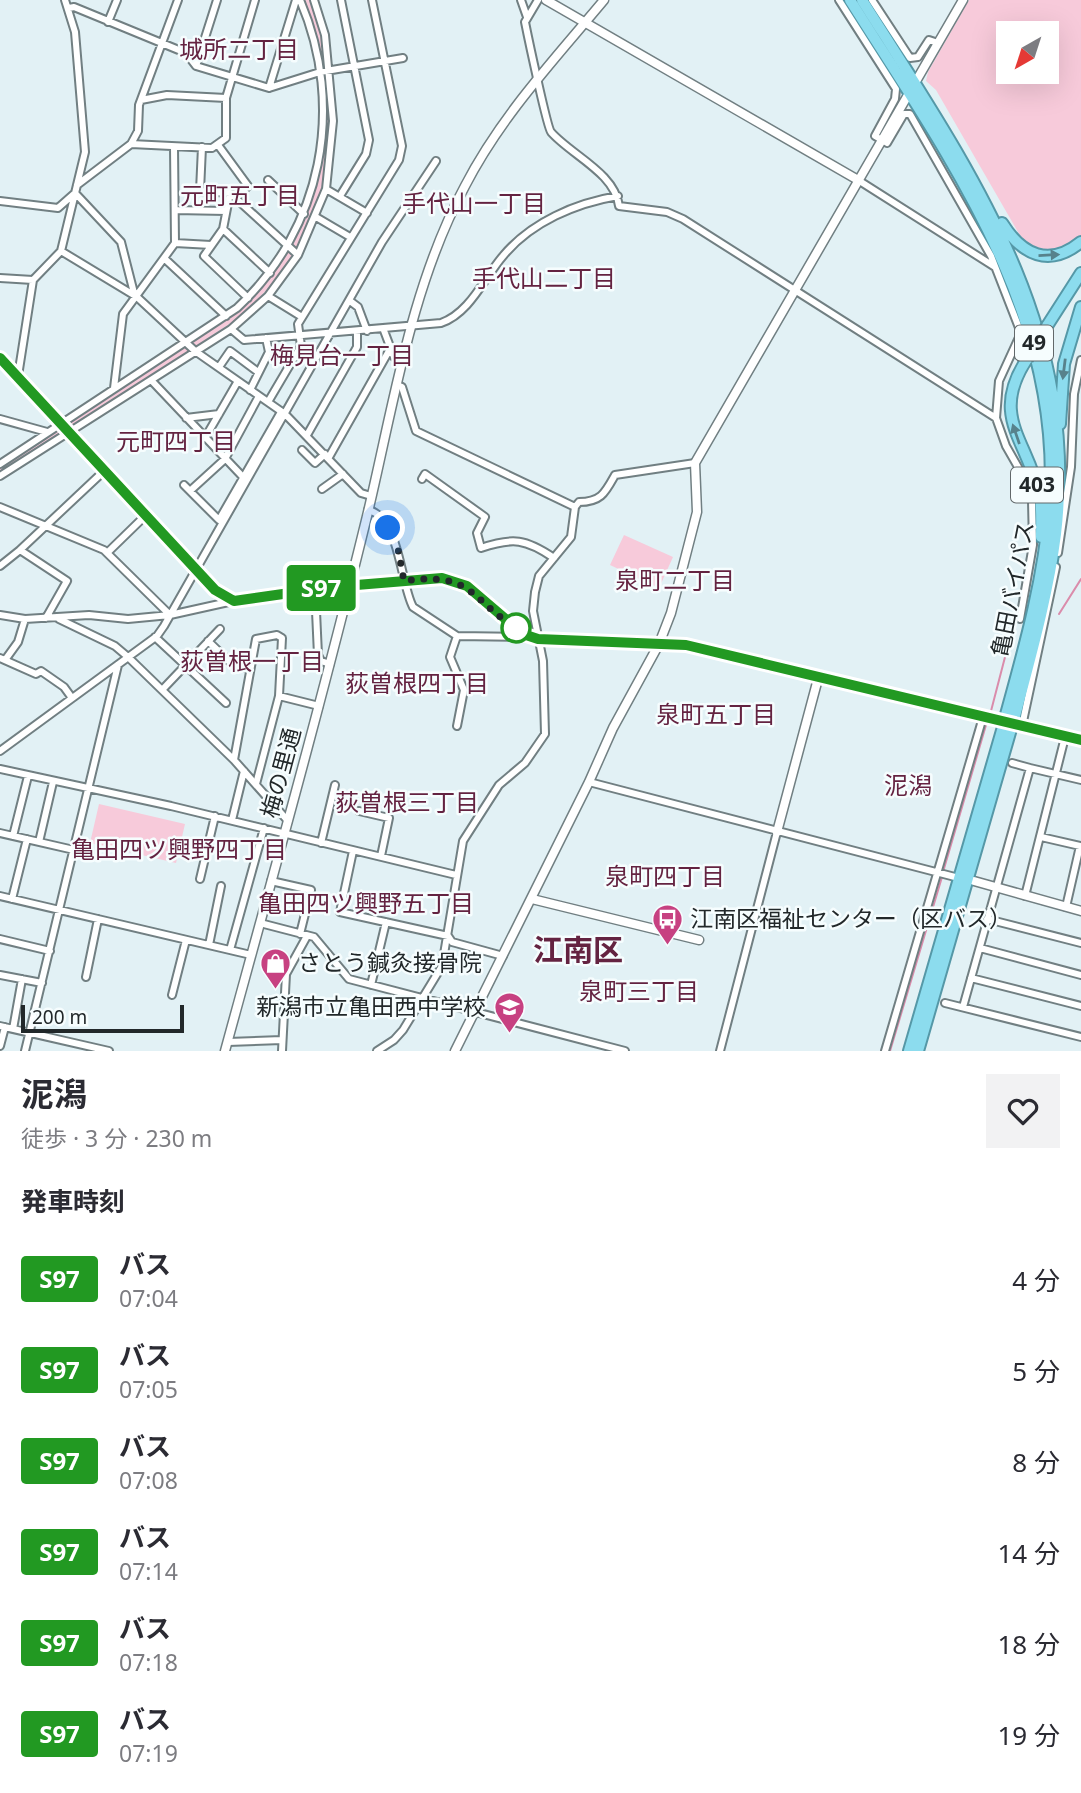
<!DOCTYPE html>
<html lang="ja">
<head>
<meta charset="utf-8">
<style>
	:root { --surface:#fff; --page:#f2f2f3; --text:#2b2b33; --muted:#7c7c81 }
	body { margin:0; font-family:"Noto Sans","Noto Sans JP",sans-serif; background:var(--page); color:var(--text); height:100vh; display:flex; flex-direction:column; font-size:26px; white-space:nowrap }
	* { box-sizing:border-box; margin:0 }
	p { font-size:23px; color:var(--muted) }
	.icon { flex:none; width:38px; height:38px; fill:none; stroke:currentColor; stroke-width:2; stroke-linecap:round; stroke-linejoin:round }
	.map { position:relative; height:1051px; overflow:hidden }
	.sheet { display:flex; flex-direction:column; background:var(--surface); flex:1 }
	.sheet>* { flex:none }
	.badge { padding:0 14px; border-radius:5px; font-size:24px; line-height:46px }
	.needle { width:46px; rotate:219deg }
	.fabs { position:absolute; left:996px; top:21px; display:grid; gap:14px }
	.fabs a { display:grid; place-items:center; width:63px; height:63px; border-radius:0px; background:var(--surface); box-shadow:0 7px 28px #0002; font-size:35px }
	.scale { position:absolute; left:21px; bottom:18px; width:163px; box-sizing:border-box; padding-left:7px; border:4px solid #22282a; border-top:0; font-size:19px; line-height:24px; white-space:nowrap; color:#22282a; -webkit-text-stroke:5px #f6fdfe; paint-order:stroke }
	.you { position:absolute; width:35px; height:35px; margin:-18px; border:5px solid #fff; border-radius:50%; background:#1a73e8; box-shadow:0 0 0 10px #1a73e833 }
	.map>.badge { position:absolute; translate:-50% -50%; box-shadow:0 0 0 4px #fff }
	h2 { padding:0 21px; font-size:26px; line-height:63px }
	.round { display:grid; place-items:center; flex:none; width:74px; height:74px; border-radius:0px; background:var(--page) }
	.overview { display:flex; align-items:center; justify-content:space-between; height:119px; padding:0 21px }
	h1 { font-size:33px; font-weight:700; line-height:52px }
	ul { padding:0; list-style:none }
	li { display:flex; align-items:center; gap:21px; height:91px; padding:0 21px }
	li div { flex:1 }
	li b { display:block; font-size:26px }
	li em { font-style:normal }
	li .badge { min-width:77px; font-weight:700; text-align:center }
	.map>svg:first-child { display:block }
	.green { fill:#f7cada; fill-rule:evenodd }
	.lines { fill:none; stroke-linecap:round; stroke-linejoin:round }
	.stream { stroke:#da8cab; stroke-width:2 }
	.minor-casing { stroke:#717f82; stroke-width:10 }
	.tertiary-casing { stroke:#717f82; stroke-width:11 }
	.secondary-casing { stroke:#717f82; stroke-width:12 }
	.trunk-casing { stroke:#5598a7; stroke-width:14 }
	.minor { stroke:#fff; stroke-width:6 }
	.tertiary { stroke:#fff; stroke-width:8 }
	.secondary { stroke:#fff; stroke-width:9 }
	.trunk { stroke:#8cdcee; stroke-width:10 }
	.trunk-bridge-casing { stroke:#5598a7; stroke-width:14; stroke-linecap:butt }
	.trunk-bridge { stroke:#8cdcee; stroke-width:10 }
	.oneway { fill:#57828c }
	.line-casing { stroke:#fff; stroke-width:16 }
	.line { stroke:#292; stroke-width:10 }
	.walk { stroke:#22282a; stroke-width:7; stroke-dasharray:0 12.6 }
	.stop-dot { fill:#fff; stroke:#292; stroke-width:3.5 }
	.labels { text-anchor:middle; stroke-width:5; stroke-linejoin:round; paint-order:stroke }
	.shield { fill:#f6fdfe; stroke:#62686a; stroke-width:2 }
	.shield-label { font-size:21px; font-weight:bold; fill:#22282a }
	.street-label { font-size:23px; fill:#22282a; stroke:#f6fdfe }
	.poi-label { font-size:23px; fill:#22282a; stroke:#f6fdfe; text-anchor:start }
	.neighbourhood-label { font-size:24px; fill:#642341; stroke:#f6fdfe }
	.district-label { font-size:30px; font-weight:bold; fill:#642341; stroke:#f6fdfe }
</style>
</head>
<body>
<div class="map">
<svg width="1081" height="1051" viewBox="0 0 1081 1051">
	<rect width="100%" height="100%" fill="#e2f1f5"/>
	<path class="green" d="M302 0H311C321 26 324 51 327 79 338 177 312 253 237 319L0 474V468L238 311 258 292 294 243 318 178 327 129 319 46Z
		M969 0H1081V235C1061 252 1043 257 1022 239L936 90 926 81 928 72ZM1008 33H1046V72H1008Z
		M624 535 673 557 659 588 610 565Z
		M99 804 185 824 176 863 90 843Z"/>
	<g class="lines">
		<path class="stream" d="M1059 614 1081 579
			M991 711 1011 634
			M943 872 986 725
			M890 1051 942 877"/>
		<defs>
			<path id="minor" d="M521 0 527 17
				M538 0 525 22C528 37 547 127 551 132 571 155 615 173 619 206L667 212 683 219 996 418
				M839 0 896 89 895 99 875 136 887 143 904 114H910L991 256 1021 333 999 381 996 418 1006 446 1030 488 1032 501 1033 545 1020 619
				M872 0 910 58 918 57 929 40 938 43
				M69 8 74 7 186 53 196 66 269 88 320 72 403 58
				M108 22 117 0
				M196 66 217 0
				M269 88 296 0
				M141 100 167 95 226 98
				M131 144 212 148 226 138V98L255 0
				M218 145 248 186 236 198
				M202 147 200 191 230 193 298 255
				M268 180 304 214
				M858 180 995 267
				M77 185 131 144 138 131 139 105 178 0
				M326 189 367 213
				M75 193 121 242 134 293
				M230 193 223 229 204 256 248 298
				M340 196 366 154 369 140 341 0
				M0 201 58 208 75 193
				M175 210 226 211
				M316 217 350 237
				M223 229 270 273
				M175 243 211 245
				M61 251 137 297 195 351 285 414 361 493 371 496
				M165 259 226 316
				M0 278 33 280
				M268 296 302 317
				M350 301 358 307 367 331
				M383 328 394 357 405 359
				M231 329 244 340 441 323C470 313 484 278 503 256 531 222 576 203 618 196
				M219 367 230 351 258 372
				M18 376 33 280 61 251 85 152 75 32 65 0
				M151 380 243 477
				M397 385 402 387 416 431 575 507
				M114 388 123 314 175 243 174 147
				M250 390 269 352 266 338
				M268 402 301 346 298 324 399 160 402 146 372 0
				M186 418 219 414
				M0 419 47 432
				M307 435 357 347V332
				M205 438 238 381
				M302 450 315 463 325 454
				M329 457 390 349
				M0 464 237 308C322 229 346 107 300 0
				M0 476 231 329 268 296 298 255 326 189 333 121 325 35 314 0
				M422 479 425 474 485 517 477 533 481 548C513 537 526 539 554 558
				M184 485 219 520 281 412
				M322 489 343 474
				M191 490 225 459 259 396
				M0 507 104 550 170 615
				M575 507 579 502C601 502 605 493 615 475L695 463
				M368 510C400 517 400 583 413 607L457 636 519 637 523 634
				M107 553 146 515
				M1058 553 1071 467 1074 394 1081 360
				M0 566 20 550
				M315 589 318 655 321 661 330 664
				M0 615 25 619 89 615 128 619 170 615 233 601
				M46 618 67 581 20 550 104 471
				M59 619 115 646 128 657 234 760 288 821
				M457 636 450 657 464 690 457 726
				M155 637 226 703
				M208 641 233 665 250 669
				M0 658 36 674 41 671 64 687 72 698
				M5 660 18 642 25 619
				M162 690 220 629
				M279 696 319 706
				M1022 726 1056 567
				M0 751 157 636 164 626 382 242 436 161
				M234 760 256 639 277 635 282 638 279 696 256 784
				M1012 763 1030 768
				M0 769 171 806 456 875
				M589 782 955 877
				M359 811 389 818 381 856
				M232 820 244 771
				M0 833 74 850
				M13 836 28 776
				M1041 837 1080 846 1066 907
				M39 842 53 782
				M321 843 335 785
				M353 851 340 912 448 936 452 942 503 956
				M200 879 215 816
				M271 881 311 890 300 934
				M0 896 251 955
				M1025 896 1065 737
				M12 899 27 839
				M987 919 1081 943
				M260 923 314 937 349 979 625 1051
				M0 939 50 951
				M209 945 221 886
				M980 948 1081 975
				M230 950 264 828
				M0 975 42 983
				M86 977 98 919
				M971 978 1081 1006
				M371 985 386 922
				M172 995 186 940
				M945 1003 1081 1037
				M963 1007 1030 768 1081 780
				M0 1026 109 1051
				M13 1029 22 979
				M228 1042 282 1040
				M0 1046 5 1027
				M25 1051 118 665
				M282 1051 286 974 307 936
				M377 1051 394 1040 403 1030 442 966 463 841 499 785 525 763 545 734 543 661 533 611 535 592 539 576 571 537 575 507
				M720 1051 777 832
				M885 1051 983 717"/>
			<path id="tertiary" d="M546 0 858 180
				M777 832 819 675
				M974 881 1081 911
				M532 899 699 940
				M225 1051C274 872 324 693 368 512 394 403 411 286 465 186 501 116 554 60 604 0
				M455 1051 589 782 613 728 659 644 671 613 697 512 695 463 963 0"/>
			<path id="secondary" d="M0 358 215 590 234 601 315 589 442 578 467 586 523 634 538 639 686 645 1081 740"/>
			<path id="trunk" d="M850 0C947 154 1062 309 1050 501 1045 575 1025 646 1005 718
				M862 0C969 169 1080 324 1056 534 1048 597 1030 659 1014 720
				M1002 223C1022 255 1049 268 1081 242
				M1047 326 1081 273
				M1027 359C988 418 1030 442 1040 498 1042 511 1041 525 1041 537
				M1060 424 1064 364 1081 307
				M909 1051 1003 727
				M918 1051 1011 729"/>
		</defs>
		<use href="#minor" class="minor-casing"/>
		<use href="#tertiary" class="tertiary-casing"/>
		<use href="#secondary" class="secondary-casing"/>
		<use href="#trunk" class="trunk-casing"/>
		<use href="#minor" class="minor"/>
		<use href="#tertiary" class="tertiary"/>
		<use href="#secondary" class="secondary"/>
		<use href="#trunk" class="trunk"/>
		<defs>
			<path id="trunk-bridge" d="M1027 359 1047 326
				M1003 727 1005 718
				M1011 729 1014 720"/>
		</defs>
		<use href="#trunk-bridge" class="trunk-bridge-casing"/>
		<use href="#trunk-bridge" class="trunk-bridge"/>
	</g>
	<defs><path id="oneway-solid" d="M-6-.8H1V-3.2L6.5 0L1 3.2V.8H-6Z" transform="scale(1.75)"/></defs>
	<g class="oneway">
		<use href="#oneway-solid" transform="translate(1049 255) rotate(-3)"/>
		<use href="#oneway-solid" transform="translate(1064 369) rotate(97)"/>
		<use href="#oneway-solid" transform="translate(1016 434) rotate(-109)"/>
	</g>
	<g class="lines">
		<defs>
			<path id="line" d="M0 358 215 590 234 601 332 587 442 578 467 586 523 634 538 639 686 645 1081 740"/>
		</defs>
		<use href="#line" class="line-casing"/>
		<use href="#line" class="line"/>
		<path class="walk" d="M388 528 398 549 404 581C473 571 471 600 516 628"/>
	</g>
	<defs>
		<symbol id="bus-pin" viewBox="-11 -11 22 30"><path d="M0 17L-7.5 6A9.5 9.5 0 1 1 7.5 6Z" fill="#c74181" stroke="#f6fdfe"/><path d="M-5-6H5V4H4V6H2V4H-2V6H-4V4H-5ZM-3.5-4V0h7V-4ZM-3.5 1.2v1.5H-2V1.2ZM2 1.2v1.5H3.5V1.2Z" fill="#fff"/></symbol>
		<symbol id="shop-pin" viewBox="-11 -11 22 30"><path d="M0 17L-7.5 6A9.5 9.5 0 1 1 7.5 6Z" fill="#c74181" stroke="#f6fdfe"/><path d="M-5-2.5h2.3a2.7 3.5 0 0 1 5.4 0H5L5.5 6h-11ZM-1.5-2.5h3a1.5 2.3 0 0 0-3 0Z" fill="#fff"/></symbol>
		<symbol id="school-pin" viewBox="-11 -11 22 30"><path d="M0 17L-7.5 6A9.5 9.5 0 1 1 7.5 6Z" fill="#c74181" stroke="#f6fdfe"/><path d="M0-5L7-2L0 1L-7-2ZM-4 1L0 2.5L4 1V4Q0 6-4 4Z" fill="#fff"/></symbol>
	</defs>
	<g fill-rule="evenodd">
		<use href="#bus-pin" x="650" y="902" width="35" height="47"/>
		<use href="#shop-pin" x="258" y="946" width="35" height="47"/>
		<use href="#school-pin" x="492" y="990" width="35" height="47"/>
	</g>
	<circle class="stop-dot" cx="516" cy="628" r="14"/>
	<g class="labels">
		<g class="shield">
			<rect x="1015" y="325.5" width="38" height="35" rx="5"/>
			<rect x="1011" y="467.5" width="52" height="35" rx="5"/>
		</g>
		<g class="shield-label">
			<text x="1034" y="350">49</text>
			<text x="1037" y="492">403</text>
		</g>
		<g class="street-label">
			<text transform="translate(1013 589) rotate(-79)" y="8">亀田バイパス</text>
			<text transform="translate(281 773) rotate(-75)" y="8">梅の里通</text>
		</g>
		<g class="poi-label">
			<text x="690" y="927">江南区福祉センター（区バス）</text>
			<text x="298" y="971">さとう鍼灸接骨院</text>
			<text x="486" y="1015" text-anchor="end">新潟市立亀田西中学校</text>
		</g>
		<g class="neighbourhood-label">
			<text x="239" y="58">城所二丁目</text>
			<text x="240" y="204">元町五丁目</text>
			<text x="474" y="212">手代山一丁目</text>
			<text x="544" y="287">手代山二丁目</text>
			<text x="342" y="364">梅見台一丁目</text>
			<text x="176" y="450">元町四丁目</text>
			<text x="675" y="589">泉町二丁目</text>
			<text x="252" y="670">荻曽根一丁目</text>
			<text x="417" y="692">荻曽根四丁目</text>
			<text x="716" y="723">泉町五丁目</text>
			<text x="908" y="794">泥潟</text>
			<text x="407" y="811">荻曽根三丁目</text>
			<text x="179" y="858">亀田四ツ興野四丁目</text>
			<text x="665" y="885">泉町四丁目</text>
			<text x="366" y="912">亀田四ツ興野五丁目</text>
			<text x="639" y="1000">泉町三丁目</text>
		</g>
		<g class="district-label">
			<text x="578" y="961">江南区</text>
		</g>
	</g>
</svg>
<div class="fabs">
<a><svg class="needle" viewBox="-14 -14 28 28"><path d="M0-13l5 13h-10z" fill="#e53935"/><path d="M0 13l5-13h-10z" fill="#7c7c81"/></svg></a>
</div>
<div class="scale">200 m</div>
<div class="you" style="left:388px;top:528px"></div>
<b class="badge" style="left:321px;top:588px;background:#292;color:#fff">S97</b>
</div>
<section class="sheet">
<div class="overview"><div><h1>泥潟</h1><p>徒歩 · 3 分 · 230 m</p></div><a class="round"><svg class="icon" aria-label="heart" viewBox="0 0 24 24"><path d="M12 20l-8-8c-3-5 5-10 8-4 3-6 11-1 8 4z"/></svg></a></div>
<h2>発車時刻</h2>
<ul>
<li><span class="badge" style="background:#292;color:#fff">S97</span><div><b>バス</b><p>07:04</p></div><em>4 分</em></li>
<li><span class="badge" style="background:#292;color:#fff">S97</span><div><b>バス</b><p>07:05</p></div><em>5 分</em></li>
<li><span class="badge" style="background:#292;color:#fff">S97</span><div><b>バス</b><p>07:08</p></div><em>8 分</em></li>
<li><span class="badge" style="background:#292;color:#fff">S97</span><div><b>バス</b><p>07:14</p></div><em>14 分</em></li>
<li><span class="badge" style="background:#292;color:#fff">S97</span><div><b>バス</b><p>07:18</p></div><em>18 分</em></li>
<li><span class="badge" style="background:#292;color:#fff">S97</span><div><b>バス</b><p>07:19</p></div><em>19 分</em></li>
</ul>
</section>
</body>
</html>
